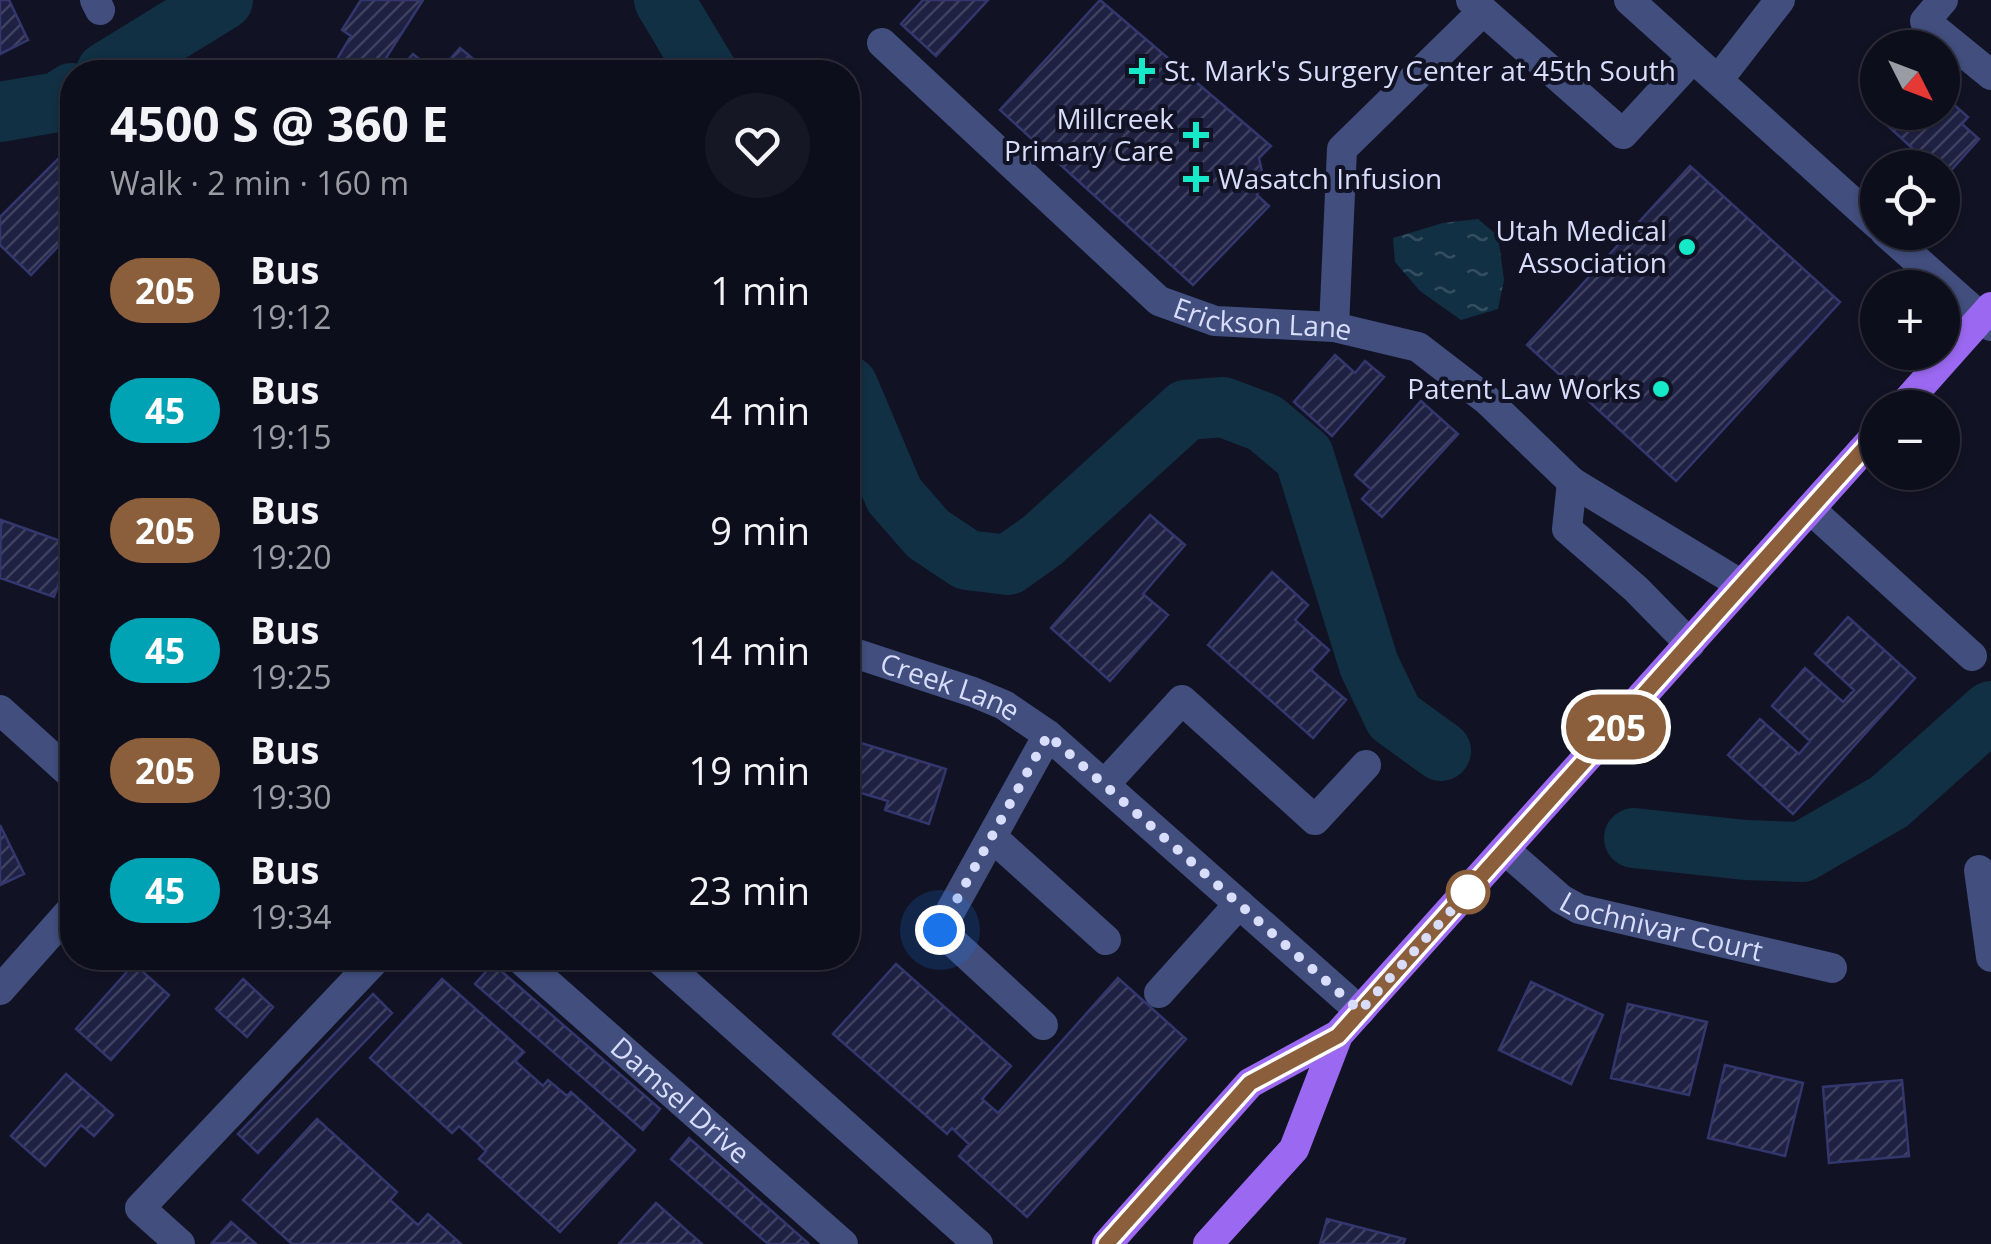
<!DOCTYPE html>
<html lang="en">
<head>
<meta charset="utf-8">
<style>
	:root { --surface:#0d0e1b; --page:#161724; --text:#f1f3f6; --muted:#9a9ca3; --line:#2d2e3a }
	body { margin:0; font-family:"Open Sans",sans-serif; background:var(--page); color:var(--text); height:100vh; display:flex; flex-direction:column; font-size:38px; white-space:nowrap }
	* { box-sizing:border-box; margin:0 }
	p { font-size:32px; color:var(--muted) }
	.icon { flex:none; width:55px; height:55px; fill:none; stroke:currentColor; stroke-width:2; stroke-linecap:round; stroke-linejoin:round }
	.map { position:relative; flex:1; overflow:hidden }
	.details { position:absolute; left:60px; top:60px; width:800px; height:910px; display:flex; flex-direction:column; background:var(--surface); border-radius:40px; box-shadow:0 2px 8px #0004,0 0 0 2px var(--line) }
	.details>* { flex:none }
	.badge { padding:0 20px; border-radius:32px; font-size:35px; line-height:65px }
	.needle { width:65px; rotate:132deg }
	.buttons { position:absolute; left:1860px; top:30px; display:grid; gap:20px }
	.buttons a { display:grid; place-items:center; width:100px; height:100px; border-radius:50%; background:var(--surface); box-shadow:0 2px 8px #0004,0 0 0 2px var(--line); font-size:50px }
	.you { position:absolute; width:50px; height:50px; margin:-25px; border:8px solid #fff; border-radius:50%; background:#1a73e8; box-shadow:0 0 0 15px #1a73e833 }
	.map>.badge { position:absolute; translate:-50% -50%; box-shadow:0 0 0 5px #fff }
	.round { display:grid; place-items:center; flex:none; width:105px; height:105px; border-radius:52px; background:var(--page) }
	.headline { display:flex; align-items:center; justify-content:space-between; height:170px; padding:0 50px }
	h1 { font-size:48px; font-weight:700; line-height:75px }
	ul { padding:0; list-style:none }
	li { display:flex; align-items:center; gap:30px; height:120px; padding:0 50px }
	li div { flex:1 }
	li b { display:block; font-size:38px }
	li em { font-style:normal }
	li .badge { min-width:110px; font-weight:700; text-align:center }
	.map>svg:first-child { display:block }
	.water { fill:url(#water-ripples) }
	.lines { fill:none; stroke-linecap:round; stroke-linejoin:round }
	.river { stroke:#113043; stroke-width:60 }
	.building { fill:url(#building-hatch); stroke:#33376d; stroke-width:2.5 }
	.minor { stroke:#414e7e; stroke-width:30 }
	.major { stroke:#9b69f1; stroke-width:30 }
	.line-casing { stroke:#fff; stroke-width:22 }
	.line { stroke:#8b5e3c; stroke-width:15 }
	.walk { stroke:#d8ddfb; stroke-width:10; stroke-dasharray:0 18 }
	.poi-dot { fill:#16e9c8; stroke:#111324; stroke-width:4 }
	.stop-dot { fill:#fff; stroke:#8b5e3c; stroke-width:5 }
	.labels { text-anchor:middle; stroke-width:8; stroke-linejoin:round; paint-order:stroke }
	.poi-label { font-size:28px; fill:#d8ddfb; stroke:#111324; text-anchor:end }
	.street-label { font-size:28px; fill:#d8ddfb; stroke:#111324 }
</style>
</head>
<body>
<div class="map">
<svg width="1991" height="1244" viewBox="0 0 1991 1244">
	<defs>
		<pattern id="water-ripples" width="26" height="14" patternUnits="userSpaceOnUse" patternTransform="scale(2.5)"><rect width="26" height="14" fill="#113043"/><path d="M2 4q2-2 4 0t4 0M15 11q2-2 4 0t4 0" fill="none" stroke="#334e5f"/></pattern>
		<pattern id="building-hatch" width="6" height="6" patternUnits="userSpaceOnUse" patternTransform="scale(2.5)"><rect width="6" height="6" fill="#1f2143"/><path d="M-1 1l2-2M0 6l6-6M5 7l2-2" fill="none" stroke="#3f415f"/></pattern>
	</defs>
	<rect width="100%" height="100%" fill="#111324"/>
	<path class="water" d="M1478 219 1498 236 1504 280 1498 309 1461 320 1420 291 1395 262 1393 238 1443 223Z"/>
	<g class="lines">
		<path class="river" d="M664 0 707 72
			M106 72 223 0
			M0 112 58 102 72 93
			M848 386 894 495 928 534 967 560 1008 565 1043 540 1186 410 1223 407 1265 423 1304 456 1369 665 1394 717 1441 751
			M1634 838 1745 850 1802 852 1889 802 1991 711"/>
	</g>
	<path class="building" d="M0 0H9L28 40 0 54Z
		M361 0H423L377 72H348L334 64 351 36 342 30Z
		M923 0H988L936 56 901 24Z
		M1100 0 1271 146 1259 158 1264 181 1257 195 1269 206 1193 285 1000 110Z
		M460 48 489 72H439Z
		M413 54 434 72H397Z
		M1942 94 1968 117 1962 124 1979 139 1945 177 1942 168H1934L1867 107 1878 96V112H1942Z
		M69 148 72 151V242L67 237 31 275 0 245V217Z
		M1690 166 1840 302 1676 481 1527 345Z
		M1335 355 1355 373 1365 361 1384 377 1332 436 1294 402Z
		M1421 401 1458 434 1382 517 1362 499 1371 489 1355 475Z
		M1150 515 1185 545 1143 594 1168 615 1110 681 1051 628Z
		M1 520 72 545 54 597 0 578Z
		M1272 572 1308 605 1295 620 1329 650 1311 670 1346 700 1313 738 1208 645Z
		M1848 617 1915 678 1793 814 1728 755 1760 719 1799 754 1810 741 1772 706 1805 668 1843 702 1854 690 1815 654Z
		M848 739 946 769 929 824 885 810 888 801 858 792 850 818 848 817Z
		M0 825 24 874 0 885Z
		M134 964 169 995 111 1060 76 1029Z
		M493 964 660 1109 643 1130 475 984Z
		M896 964 1011 1066 982 1099 998 1113 1118 978 1186 1039 1027 1217 959 1156 969 1144 952 1128 947 1134 833 1034Z
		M243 979 273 1007 247 1037 216 1009Z
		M442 979 524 1052 515 1061 543 1086 548 1080 567 1096 571 1092 635 1150 560 1232 479 1159 486 1151 459 1126 452 1133 370 1058Z
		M1531 982 1603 1015 1571 1084 1499 1050Z
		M373 994 392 1013 258 1153 238 1134Z
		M1628 1004 1707 1022 1689 1095 1611 1078Z
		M1725 1065 1803 1083 1785 1156 1708 1138Z
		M66 1074 113 1115 94 1136 81 1125 45 1166 11 1136Z
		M1902 1080 1909 1156 1829 1163 1823 1087Z
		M317 1119 397 1192 390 1200 418 1225 428 1214 461 1244H292L243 1200Z
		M689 1138 809 1244H768L671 1159Z
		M656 1203 702 1244H619Z
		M1327 1219 1405 1239 1403 1244H1320Z
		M231 1222 256 1244 212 1243Z"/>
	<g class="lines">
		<g class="minor">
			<path d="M95 0 100 10"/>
			<path d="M1471 0 1623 134 1693 58"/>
			<path d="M1629 0 1878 225"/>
			<path d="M1943 0 1925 21 1991 75"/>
			<path id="s1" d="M882 43 1159 301 1215 321 1334 327 1418 347 1487 400 1572 482 1742 585"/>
			<path d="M1718 80 1780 0"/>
			<path d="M1885 232 1991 326"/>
			<path d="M1334 327 1342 149 1483 11"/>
			<path d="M1572 482 1567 529 1636 589 1690 644"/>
			<path d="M1810 509 1972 656"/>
			<path id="s2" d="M848 651 973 692 1004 705 1048 735 1360 1011"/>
			<path d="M0 710 72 775"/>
			<path d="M1105 784 1182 700 1315 820 1366 765"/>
			<path d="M992 837 1106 940"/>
			<path id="s3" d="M1506 851 1561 899 1579 909 1832 968"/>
			<path d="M1979 870 1991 957"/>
			<path id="s4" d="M519 958 843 1244"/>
			<path d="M658 958 978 1244"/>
			<path d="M0 990 72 909"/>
			<path d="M1159 993 1239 904"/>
			<path d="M1043 1025 940 930 1048 735"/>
			<path d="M180 1244 140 1208 377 958"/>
		</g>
		<path class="major" d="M1901 408 1991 307
			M1107 1244 1250 1083 1338 1035 1878 433
			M1208 1244 1294 1149 1338 1035"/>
	</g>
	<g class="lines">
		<defs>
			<path id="line" d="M1106 1244 1250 1083 1338 1036 1878 433"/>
		</defs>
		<use href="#line" class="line-casing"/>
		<use href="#line" class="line"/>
		<path class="walk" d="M940 930 1048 735 1360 1011 1468 892"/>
	</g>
	<g class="poi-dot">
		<path d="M1137 56h10v10h10v10h-10v10h-10v-10h-10v-10h10z"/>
		<path d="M1191 120h10v10h10v10h-10v10h-10v-10h-10v-10h10z"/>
		<path d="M1191 164h10v10h10v10h-10v10h-10v-10h-10v-10h10z"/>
		<circle cx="1687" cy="247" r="10"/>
		<circle cx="1661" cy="389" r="10"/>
	</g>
	<circle class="stop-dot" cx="1468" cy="892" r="20"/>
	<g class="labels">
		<g class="poi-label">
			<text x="1164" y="81" text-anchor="start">St. Mark's Surgery Center at 45th South</text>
			<text x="1174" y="129">Millcreek<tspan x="1174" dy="32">Primary Care</tspan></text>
			<text x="1218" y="189" text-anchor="start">Wasatch Infusion</text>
			<text x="1667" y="241">Utah Medical<tspan x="1667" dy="32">Association</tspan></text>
			<text x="1641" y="399">Patent Law Works</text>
		</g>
		<g class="street-label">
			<text dy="10" stroke="none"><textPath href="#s1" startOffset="485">Erickson Lane</textPath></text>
			<text dy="10" stroke="none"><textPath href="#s2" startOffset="108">Creek Lane</textPath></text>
			<text dy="10" stroke="none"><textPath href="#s3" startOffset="178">Lochnivar Court</textPath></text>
			<text dy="10" stroke="none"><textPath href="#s4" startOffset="215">Damsel Drive</textPath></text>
		</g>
	</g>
</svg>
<div class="buttons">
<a><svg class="needle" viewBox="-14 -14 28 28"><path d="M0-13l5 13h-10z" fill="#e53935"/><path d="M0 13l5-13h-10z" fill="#9a9ca3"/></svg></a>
<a><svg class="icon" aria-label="locate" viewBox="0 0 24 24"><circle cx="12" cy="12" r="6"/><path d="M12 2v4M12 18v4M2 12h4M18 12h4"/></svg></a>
<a>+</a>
<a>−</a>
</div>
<div class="you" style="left:940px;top:930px"></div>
<b class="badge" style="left:1616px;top:727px;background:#8b5e3c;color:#fff">205</b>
<section class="details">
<div class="headline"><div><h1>4500 S @ 360 E</h1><p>Walk · 2 min · 160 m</p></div><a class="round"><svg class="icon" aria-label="heart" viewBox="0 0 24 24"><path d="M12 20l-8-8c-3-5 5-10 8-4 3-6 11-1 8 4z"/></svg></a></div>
<ul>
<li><span class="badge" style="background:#8b5e3c;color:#fff">205</span><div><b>Bus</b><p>19:12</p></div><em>1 min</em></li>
<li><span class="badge" style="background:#00a3b4;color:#fff">45</span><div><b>Bus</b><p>19:15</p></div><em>4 min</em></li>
<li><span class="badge" style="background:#8b5e3c;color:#fff">205</span><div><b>Bus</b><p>19:20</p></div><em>9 min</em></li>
<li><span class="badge" style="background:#00a3b4;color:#fff">45</span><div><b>Bus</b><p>19:25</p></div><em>14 min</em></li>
<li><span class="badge" style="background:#8b5e3c;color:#fff">205</span><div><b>Bus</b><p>19:30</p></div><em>19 min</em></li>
<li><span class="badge" style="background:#00a3b4;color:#fff">45</span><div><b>Bus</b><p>19:34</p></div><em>23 min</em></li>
</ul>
</section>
</div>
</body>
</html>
